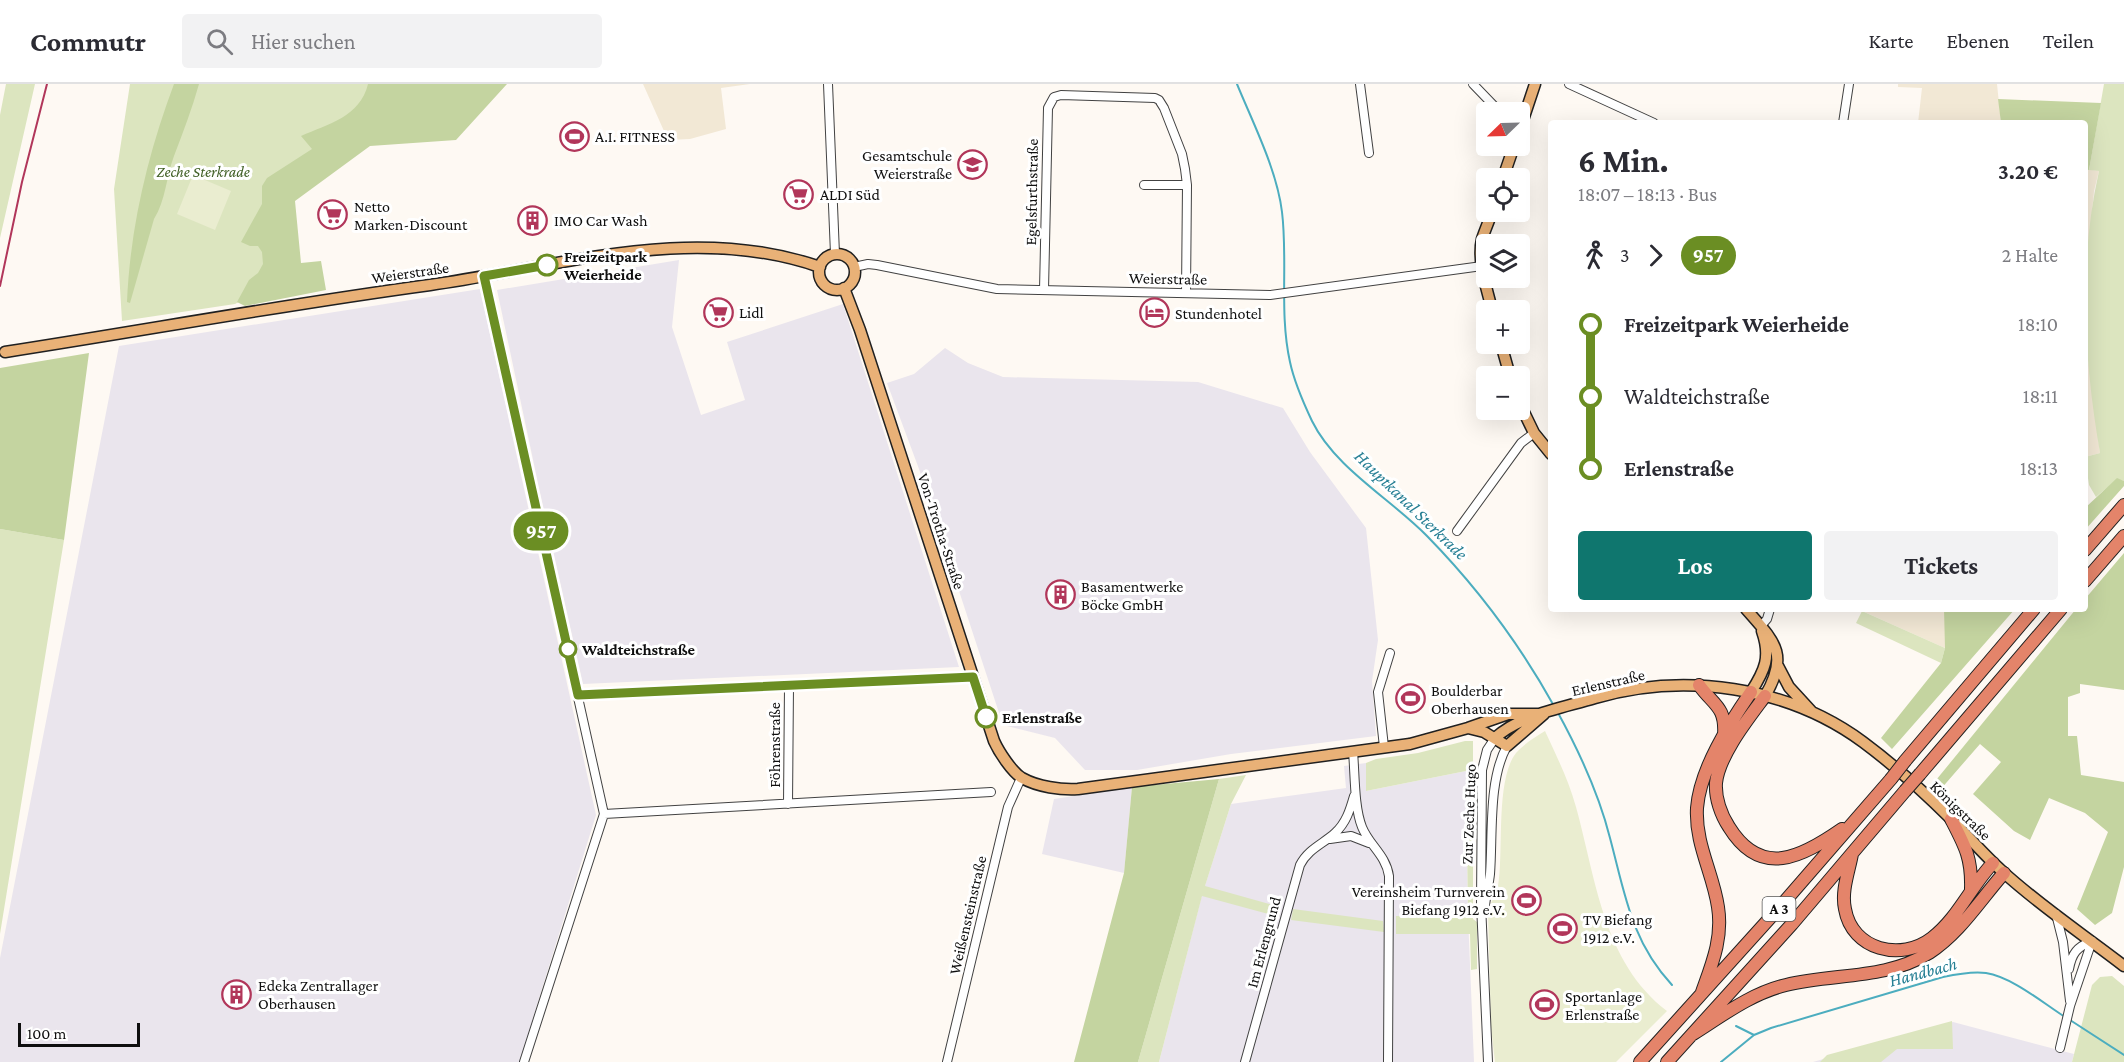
<!DOCTYPE html>
<html lang="de">
<head>
<meta charset="utf-8">
<style>
	:root { --surface:#fff; --page:#f2f2f3; --text:#2b2b33; --muted:#7c7c81; --line:#e1e1e2; --accent:#0f766e }
	body { margin:0; font-family:"Crimson Pro",serif; background:var(--page); color:var(--text); height:100vh; display:flex; flex-direction:column; font-size:22px; white-space:nowrap }
	* { box-sizing:border-box; margin:0 }
	p { font-size:20px; color:var(--muted) }
	.icon { flex:none; width:33px; height:33px; fill:none; stroke:currentColor; stroke-width:2; stroke-linecap:round; stroke-linejoin:round }
	.map { position:relative; flex:1; overflow:hidden }
	.details { position:absolute; left:1548px; top:36px; width:540px; height:492px; display:flex; flex-direction:column; background:var(--surface); border-radius:6px; box-shadow:0 6px 24px #0002 }
	.details>* { flex:none }
	.badge { padding:0 12px; border-radius:20px; font-size:21px; line-height:39px }
	.needle { width:39px; rotate:247deg }
	.tools { position:absolute; left:1476px; top:18px; display:grid; gap:12px }
	.tools a { display:grid; place-items:center; width:54px; height:54px; border-radius:6px; background:var(--surface); box-shadow:0 6px 24px #0002; font-size:30px }
	.scale { position:absolute; left:18px; bottom:15px; width:122px; box-sizing:border-box; padding-left:6px; border:3px solid #0f0f0f; border-top:0; font-size:16px; line-height:21px; white-space:nowrap; color:#0f0f0f; -webkit-text-stroke:4px #fff; paint-order:stroke }
	.map>.badge { position:absolute; translate:-50% -50%; box-shadow:0 0 0 3px #fff }
	.legs { display:flex; align-items:center; gap:9px; height:66px; padding:0 30px; font-size:20px }
	.legs p { margin-inline-start:auto }
	.overview { display:flex; align-items:center; justify-content:space-between; height:102px; padding:0 30px }
	h1 { font-size:33px; font-weight:700; line-height:45px }
	.cta { display:flex; gap:12px; margin-top:auto; padding:12px 30px }
	.cta a { flex:1; height:69px; border-radius:6px; background:var(--accent); color:#fff; font-size:24px; font-weight:700; line-height:69px; text-align:center }
	.cta a+a { background:var(--page); color:var(--text) }
	ul { padding:0 30px; list-style:none }
	li { display:flex; align-items:center; gap:21px; height:72px; font-size:22px }
	li i { display:grid; place-items:center; width:9px; height:100%; margin:0 8px; background:currentColor }
	li i::after { content:''; width:15px; height:15px; margin:-8px; border:4px solid; border-radius:50%; background:var(--surface) }
	li p { margin-inline-start:auto }
	li:first-child i { background:linear-gradient(#0000 50%,currentColor 0) }
	li:last-child i { background:linear-gradient(currentColor 50%,#0000 0) }
	header { display:flex; align-items:center; gap:36px; box-sizing:border-box; height:84px; padding:0 30px; background:var(--surface); border-bottom:2px solid var(--line) }
	header strong { font-size:28px }
	nav { display:flex; gap:33px; margin-inline-start:auto; font-size:21px }
	.search { width:420px; height:54px; background:var(--page); display:flex; align-items:center; gap:15px; box-sizing:border-box; padding:0 21px; border-radius:6px; color:var(--muted); font-size:22px }
	.map>svg:first-child { display:block }
	.industrial { fill:#eae5ed }
	.farmland { fill:#f2e8d5 }
	.green { fill:#dce5bf }
	.forest { fill:#c4d4a0 }
	.pitch { fill:#eaedd0 }
	.lines { fill:none; stroke-linecap:round; stroke-linejoin:round }
	.stream { stroke:#4cadbf; stroke-width:2 }
	.minor-casing { stroke:#424242; stroke-width:10 }
	.major-casing { stroke:#202020; stroke-width:13 }
	.highway-casing { stroke:#202020; stroke-width:14 }
	.minor { stroke:#fff; stroke-width:8 }
	.major { stroke:#e9b177; stroke-width:10 }
	.highway { stroke:#e4846a; stroke-width:12 }
	.rail { stroke:#b1365a; stroke-width:2 }
	.highway-bridge-casing { stroke:#202020; stroke-width:14; stroke-linecap:butt }
	.highway-bridge { stroke:#e4846a; stroke-width:12 }
	.line-1-casing { stroke:#fff; stroke-width:14 }
	.line-1 { stroke:#6b8e23; stroke-width:9 }
	.stop-1-dot { fill:#fff; stroke:#6b8e23; stroke-width:3 }
	.labels { text-anchor:middle; stroke-width:6; stroke-linejoin:round; paint-order:stroke }
	.shield { fill:#fff; stroke:#575757; stroke-width:1.5 }
	.shield-label { font-size:15px; font-weight:bold; fill:#0f0f0f }
	.poi-label { font-size:16px; fill:#0f0f0f; stroke:#fff; text-anchor:start }
	.park-label { font-size:16px; font-style:italic; fill:#416026; stroke:#fff }
	.street-label { font-size:16px; fill:#0f0f0f; stroke:#fff }
	.stop-label { font-size:16px; font-weight:bold; fill:#0f0f0f; stroke:#fff; text-anchor:start }
	.water-label { font-size:18px; font-style:italic; fill:#267f94; stroke:#fff }
</style>
</head>
<body>
<header>
<strong>Commutr</strong>
<div class="search"><svg class="icon" aria-label="search" viewBox="0 0 24 24"><circle cx="10" cy="10" r="6"/><path d="M15 15l6 6"/></svg>Hier suchen</div>
<nav><a>Karte</a><a>Ebenen</a><a>Teilen</a></nav>
</header>
<div class="map">
<svg width="2124" height="978" viewBox="0 0 2124 978">
	<rect width="100%" height="100%" fill="#fef9f3"/>
	<path class="industrial" d="M679 176 672 243 701 331 745 316 727 258 843 220 959 583 583 600 539 404 497 206Z
		M480 205 596 731 532 937 536 951 528 978H0V874L119 262Z
		M945 264 968 279 1003 293 1198 298 1283 324 1310 368 1366 444 1378 556 1372 597 1376 652 1231 670 1137 686H1085L1055 654 1003 641 919 385 887 299 914 290Z
		M1366 679V707L1466 687 1468 832 1474 978H1159L1202 811 1231 720 1346 704 1344 682Z
		M1132 703 1124 789 1042 770 1054 715Z
		M1953 938 2074 970 2072 978H1813Z"/>
	<path class="farmland" d="M643 0H750L721 4 726 45 690 55 668 56Z
		M1898 0H1997L2001 39H1918L1922 4 1898 3Z
		M2085 85 2099 87 2094 107 2085 202Z
		M2085 249 2100 369 2085 373Z
		M1858 525H1945V564L1862 527Z"/>
	<path class="green" d="M6 0H35L0 154V31Z
		M130 0H459L287 109 283 195 235 220 122 237 114 105Z
		M2104 0H2124V397L2117 395 2096 413 2089 401 2085 373 2100 369C2084 276 2078 180 2099 87L2089 86Z
		M0 445 64 456 0 850Z
		M1862 527 1945 564 1941 579 1856 539Z
		M1465 657H1473V835L1477 838V885L1471 886 1470 850H1396V832L1468 831 1466 687 1366 707V679L1376 675 1418 669Z
		M1246 691 1231 720 1205 802 1280 823 1279 833 1202 812 1159 978H1138L1219 695Z
		M1293 825 1383 837 1384 848 1291 836Z
		M2112 892 2124 902V978H2072L2092 901 2100 893Z
		M1952 937 1953 965H1897L1881 978H1820L1827 971Z"/>
	<path class="forest" d="M174 0H199C192 25 183 48 174 72 166 93 166 116 154 135L130 219 127 218C130 144 148 69 174 0Z
		M368 0H507L456 56 370 62 295 117 301 179 321 177 326 206 245 222 237 218 249 196 258 189 263 180 262 168 258 162H250L241 158 262 120V102L267 94 312 65 301 52C328 40 360 33 368 0Z
		M1998 15 2101 19 2089 86 2085 85V39H2001Z
		M89 269 64 456 0 445V284Z
		M2117 394 2124 397V402L2085 446V424Z
		M2124 469V606L2080 600V609L2068 613V652H2077L2081 691 2124 698V783L2112 829 2095 841 2077 825 2108 748 2085 729 2049 714 2030 756 2014 747 1973 710 2001 678 1980 660 1940 706 1932 701 2076 525H2085V515Z
		M1944 525H2015L1892 665 1881 654 1941 579 1945 564Z
		M1219 695 1138 978H1074L1124 789 1132 703Z"/>
	<path class="pitch" d="M193 91 231 107 215 146 177 130Z
		M1545 647C1556 671 1569 697 1576 723 1596 795 1603 878 1667 927L1616 978H1495L1491 944 1488 827C1490 818 1497 811 1498 802 1504 769 1495 696 1516 669 1524 660 1535 653 1545 647Z"/>
	<g class="lines">
		<path class="stream" d="M1237 0C1253 39 1277 86 1282 128 1288 177 1279 229 1290 278 1294 297 1303 318 1312 337 1335 384 1391 415 1427 452 1477 503 1519 559 1554 622
			M1557 627C1579 667 1599 710 1610 754 1625 810 1631 857 1672 901
			M2070 936 2124 971
			M1736 942 1754 951
			M1721 978 1754 951 1771 944 1943 893C1957 890 1972 887 1986 889 2012 893 2043 919 2065 933"/>
		<defs>
			<path id="minor" d="M828 0 835 170
				M1360 0 1369 69
				M1473 0 1500 28
				M1569 0 1654 39
				M1843 39 1849 0
				M1144 101H1187
				M854 183 868 180 877 181 997 205 1270 211 1482 182
				M484 192 604 730 524 978
				M1044 206 1048 24 1054 13 1061 11 1155 14 1159 16 1164 24 1182 70 1185 85 1187 101 1186 209
				M1457 447 1521 359 1534 349
				M1761 542 1767 535 1770 525
				M578 611 973 593
				M1384 663 1378 608 1390 569
				M1353 668C1355 689 1354 723 1362 743 1369 761 1386 771 1389 792L1388 978
				M788 720 789 602
				M604 730 991 708
				M1330 755 1351 752 1369 759
				M1485 822C1486 811 1489 800 1490 790 1493 751 1488 696 1507 662
				M2056 830 2063 858 2070 917
				M2069 885C2072 869 2077 863 2092 857
				M2060 964 2070 922 2092 857
				M947 978 1008 723 1021 694
				M1245 978 1300 781C1308 765 1323 760 1335 749 1346 739 1350 726 1354 712
				M1488 978 1481 820 1482 686 1487 666 1495 654"/>
			<path id="major" d="M1520 45 1535 0
				M1503 94 1514 62
				M1492 128C1489 137 1485 146 1482 155 1477 178 1487 204 1492 226
				M819 188a18 18 0 1 1 36 0a18 18 0 1 1-36 0Z
				M844 204 860 246 994 657C999 668 1012 688 1022 694 1038 703 1061 706 1078 705L1410 660 1468 644 1508 630H1544
				M1501 260 1510 292
				M5 268C147 246 288 220 430 201 559 183 692 138 820 183
				M1520 320 1534 349 1551 370
				M1746 525C1774 557 1790 570 1765 612
				M1778 582 1789 603 1811 627
				M1751 608C1765 586 1771 573 1762 547
				M1468 644 1484 648 1507 662 1544 630
				M1495 654C1520 631 1562 624 1595 614 1684 588 1787 602 1863 658 1894 681 1924 708 1952 736 1969 753 1984 771 2002 787 2040 822 2084 851 2124 882"/>
			<path id="highway" d="M2085 466 2124 421
				M2085 497 2124 452
				M1699 601C1713 621 1726 622 1724 651
				M1765 612C1748 635 1719 671 1716 699 1715 714 1721 731 1729 743 1761 795 1802 773 1842 745
				M1905 677 2034 525
				M1920 690 2061 525
				M1951 735C1965 762 1972 774 1971 805
				M1852 770C1849 787 1841 807 1845 825 1852 866 1901 878 1932 854 1958 834 1971 802 1993 779
				M1702 908C1712 880 1723 854 1718 823 1713 789 1695 760 1697 724 1700 685 1729 640 1751 608
				M1693 950C1723 931 1752 909 1786 901 1834 889 1885 896 1929 869 1960 849 1980 816 2004 789
				M1640 978 1779 824 1891 695
				M1667 978 1792 840 1905 707"/>
		</defs>
		<use href="#minor" class="minor-casing"/>
		<use href="#major" class="major-casing"/>
		<use href="#highway" class="highway-casing"/>
		<use href="#minor" class="minor"/>
		<use href="#major" class="major"/>
		<use href="#highway" class="highway"/>
		<path class="rail" d="M0 202 22 98 47 0"/>
		<defs>
			<path id="highway-bridge" d="M1891 695 1905 677
				M1905 707 1920 690"/>
		</defs>
		<use href="#highway-bridge" class="highway-bridge-casing"/>
		<use href="#highway-bridge" class="highway-bridge"/>
	</g>
	<g class="lines">
		<defs>
			<path id="line-1" d="M547 181 484 192 578 611 973 593 986 633"/>
		</defs>
		<use href="#line-1" class="line-1-casing"/>
		<use href="#line-1" class="line-1"/>
	</g>
	<defs>
		<symbol id="stadium-ring" viewBox="-11 -11 22 22"><circle r="9.5" fill="#fff" stroke="#b1365a" stroke-width="1.5"/><path d="M0-5a6.5 5 0 1 0 0 10a6.5 5 0 1 0 0-10ZM-3.5-1.8h7v3.6h-7Z" fill="#b1365a"/></symbol>
		<symbol id="school-ring" viewBox="-11 -11 22 22"><circle r="9.5" fill="#fff" stroke="#b1365a" stroke-width="1.5"/><path d="M0-5L7-2L0 1L-7-2ZM-4 1L0 2.5L4 1V4Q0 6-4 4Z" fill="#b1365a"/></symbol>
		<symbol id="supermarket-ring" viewBox="-11 -11 22 22"><circle r="9.5" fill="#fff" stroke="#b1365a" stroke-width="1.5"/><path d="M-6-5.5h2.5l.6 2H6L4.5 2H-2.5L-4.4-4H-6ZM-1.5 3.2a1.3 1.3 0 1 0 .1 0ZM3 3.2a1.3 1.3 0 1 0 .1 0Z" fill="#b1365a"/></symbol>
		<symbol id="building-ring" viewBox="-11 -11 22 22"><circle r="9.5" fill="#fff" stroke="#b1365a" stroke-width="1.5"/><path d="M-4-6H4V6H1V3H-1V6H-4ZM-2.5-4.3h1.7v1.8h-1.7ZM.8-4.3h1.7v1.8H.8ZM-2.5-1h1.7V.8h-1.7ZM.8-1h1.7V.8H.8Z" fill="#b1365a"/></symbol>
		<symbol id="hotel-ring" viewBox="-11 -11 22 22"><circle r="9.5" fill="#fff" stroke="#b1365a" stroke-width="1.5"/><path d="M-6-4.5h1.5V1H6V5H4.5V3h-9V5H-6ZM-4 0a1.8 1.8 0 1 1 3.6 0ZM.5 0V-2.5h3Q6-2.5 6 0Z" fill="#b1365a"/></symbol>
	</defs>
	<g fill-rule="evenodd">
		<use href="#stadium-ring" x="558" y="36" width="33" height="33"/>
		<use href="#school-ring" x="956" y="64" width="33" height="33"/>
		<use href="#supermarket-ring" x="782" y="94" width="33" height="33"/>
		<use href="#supermarket-ring" x="316" y="114" width="33" height="33"/>
		<use href="#building-ring" x="516" y="120" width="33" height="33"/>
		<use href="#supermarket-ring" x="702" y="212" width="33" height="33"/>
		<use href="#hotel-ring" x="1138" y="212" width="33" height="33"/>
		<use href="#building-ring" x="1044" y="494" width="33" height="33"/>
		<use href="#stadium-ring" x="1394" y="598" width="33" height="33"/>
		<use href="#stadium-ring" x="1510" y="800" width="33" height="33"/>
		<use href="#stadium-ring" x="1546" y="828" width="33" height="33"/>
		<use href="#building-ring" x="220" y="894" width="33" height="33"/>
		<use href="#stadium-ring" x="1528" y="904" width="33" height="33"/>
	</g>
	<g class="stop-1-dot">
		<circle cx="547" cy="181" r="10"/>
		<circle cx="568" cy="565" r="8"/>
		<circle cx="986" cy="633" r="10"/>
	</g>
	<g class="labels">
		<rect class="shield" x="1762.5" y="813" width="33" height="24" rx="4.5"/>
		<g class="shield-label">
			<text x="1779" y="830">A 3</text>
		</g>
		<g class="poi-label">
			<text x="595" y="58">A.I. FITNESS</text>
			<text x="952" y="77" text-anchor="end">Gesamtschule<tspan x="952" dy="18">Weierstraße</tspan></text>
			<text x="820" y="116">ALDI Süd</text>
			<text x="354" y="128">Netto<tspan x="354" dy="18">Marken-Discount</tspan></text>
			<text x="554" y="142">IMO Car Wash</text>
			<text x="739" y="234">Lidl</text>
			<text x="1175" y="235">Stundenhotel</text>
			<text x="1081" y="508">Basamentwerke<tspan x="1081" dy="18">Böcke GmbH</tspan></text>
			<text x="1431" y="612">Boulderbar<tspan x="1431" dy="18">Oberhausen</tspan></text>
			<text x="1505" y="813" text-anchor="end">Vereinsheim Turnverein<tspan x="1505" dy="18">Biefang 1912 e.V.</tspan></text>
			<text x="1583" y="841">TV Biefang<tspan x="1583" dy="18">1912 e.V.</tspan></text>
			<text x="258" y="907">Edeka Zentrallager<tspan x="258" dy="18">Oberhausen</tspan></text>
			<text x="1565" y="918">Sportanlage<tspan x="1565" dy="18">Erlenstraße</tspan></text>
		</g>
		<g class="park-label">
			<text x="203" y="93">Zeche Sterkrade</text>
		</g>
		<g class="street-label">
			<text transform="translate(1031 108) rotate(-89)" y="6">Egelsfurthstraße</text>
			<text transform="translate(410 188) rotate(-8)" y="6">Weierstraße</text>
			<text transform="translate(1168 194) rotate(1)" y="6">Weierstraße</text>
			<text transform="translate(942 447) rotate(72)" y="6">Von-Trotha-Straße</text>
			<text transform="translate(1608 598) rotate(-13)" y="6">Erlenstraße</text>
			<text transform="translate(774 661) rotate(-90)" y="6">Föhrenstraße</text>
			<text transform="translate(1961 726) rotate(44)" y="6">Königstraße</text>
			<text transform="translate(1468 730) rotate(-88)" y="6">Zur Zeche Hugo</text>
			<text transform="translate(967 831) rotate(-77)" y="6">Weißensteinstraße</text>
			<text transform="translate(1263 858) rotate(-75)" y="6">Im Erlengrund</text>
		</g>
		<g class="stop-label">
			<text x="564" y="178">Freizeitpark<tspan x="564" dy="18">Weierheide</tspan></text>
			<text x="582" y="571">Waldteichstraße</text>
			<text x="1002" y="639">Erlenstraße</text>
		</g>
		<g class="water-label">
			<text transform="translate(1411 421) rotate(44)" y="6">Hauptkanal Sterkrade</text>
			<text transform="translate(1923 888) rotate(-15)" y="6">Handbach</text>
		</g>
	</g>
</svg>
<div class="tools">
<a><svg class="needle" viewBox="-14 -14 28 28"><path d="M0-13l5 13h-10z" fill="#e53935"/><path d="M0 13l5-13h-10z" fill="#7c7c81"/></svg></a>
<a><svg class="icon" aria-label="locate" viewBox="0 0 24 24"><circle cx="12" cy="12" r="6"/><path d="M12 2v4M12 18v4M2 12h4M18 12h4"/></svg></a>
<a><svg class="icon" aria-label="layers" viewBox="0 0 24 24"><path d="M12 4l9 5-9 5-9-5zM3 14l9 5 9-5"/></svg></a>
<a>+</a>
<a>−</a>
</div>
<div class="scale">100 m</div>
<b class="badge" style="left:541px;top:447px;background:#6b8e23;color:#fff">957</b>
<section class="details">
<div class="overview"><div><h1>6 Min.</h1><p>18:07 – 18:13 · Bus</p></div><b>3.20 €</b></div>
<div class="legs"><svg class="icon" aria-label="walk" viewBox="0 0 24 24"><circle cx="13" cy="4" r="2"/><path d="M13 8l-2 6 4 7M11 14l-3 7M7 12l3-4h3l4 4"/></svg>3<svg class="icon" aria-label="forward" viewBox="0 0 24 24"><path d="M9 5l7 7-7 7"/></svg><b class="badge" style="background:#6b8e23;color:#fff">957</b><p>2 Halte</p></div>
<ul>
<li><i style="color:#6b8e23"></i><b>Freizeitpark Weierheide</b><p>18:10</p></li>
<li><i style="color:#6b8e23"></i><span>Waldteichstraße</span><p>18:11</p></li>
<li><i style="color:#6b8e23"></i><b>Erlenstraße</b><p>18:13</p></li>
</ul>
<div class="cta"><a>Los</a><a>Tickets</a></div>
</section>
</div>
</body>
</html>
